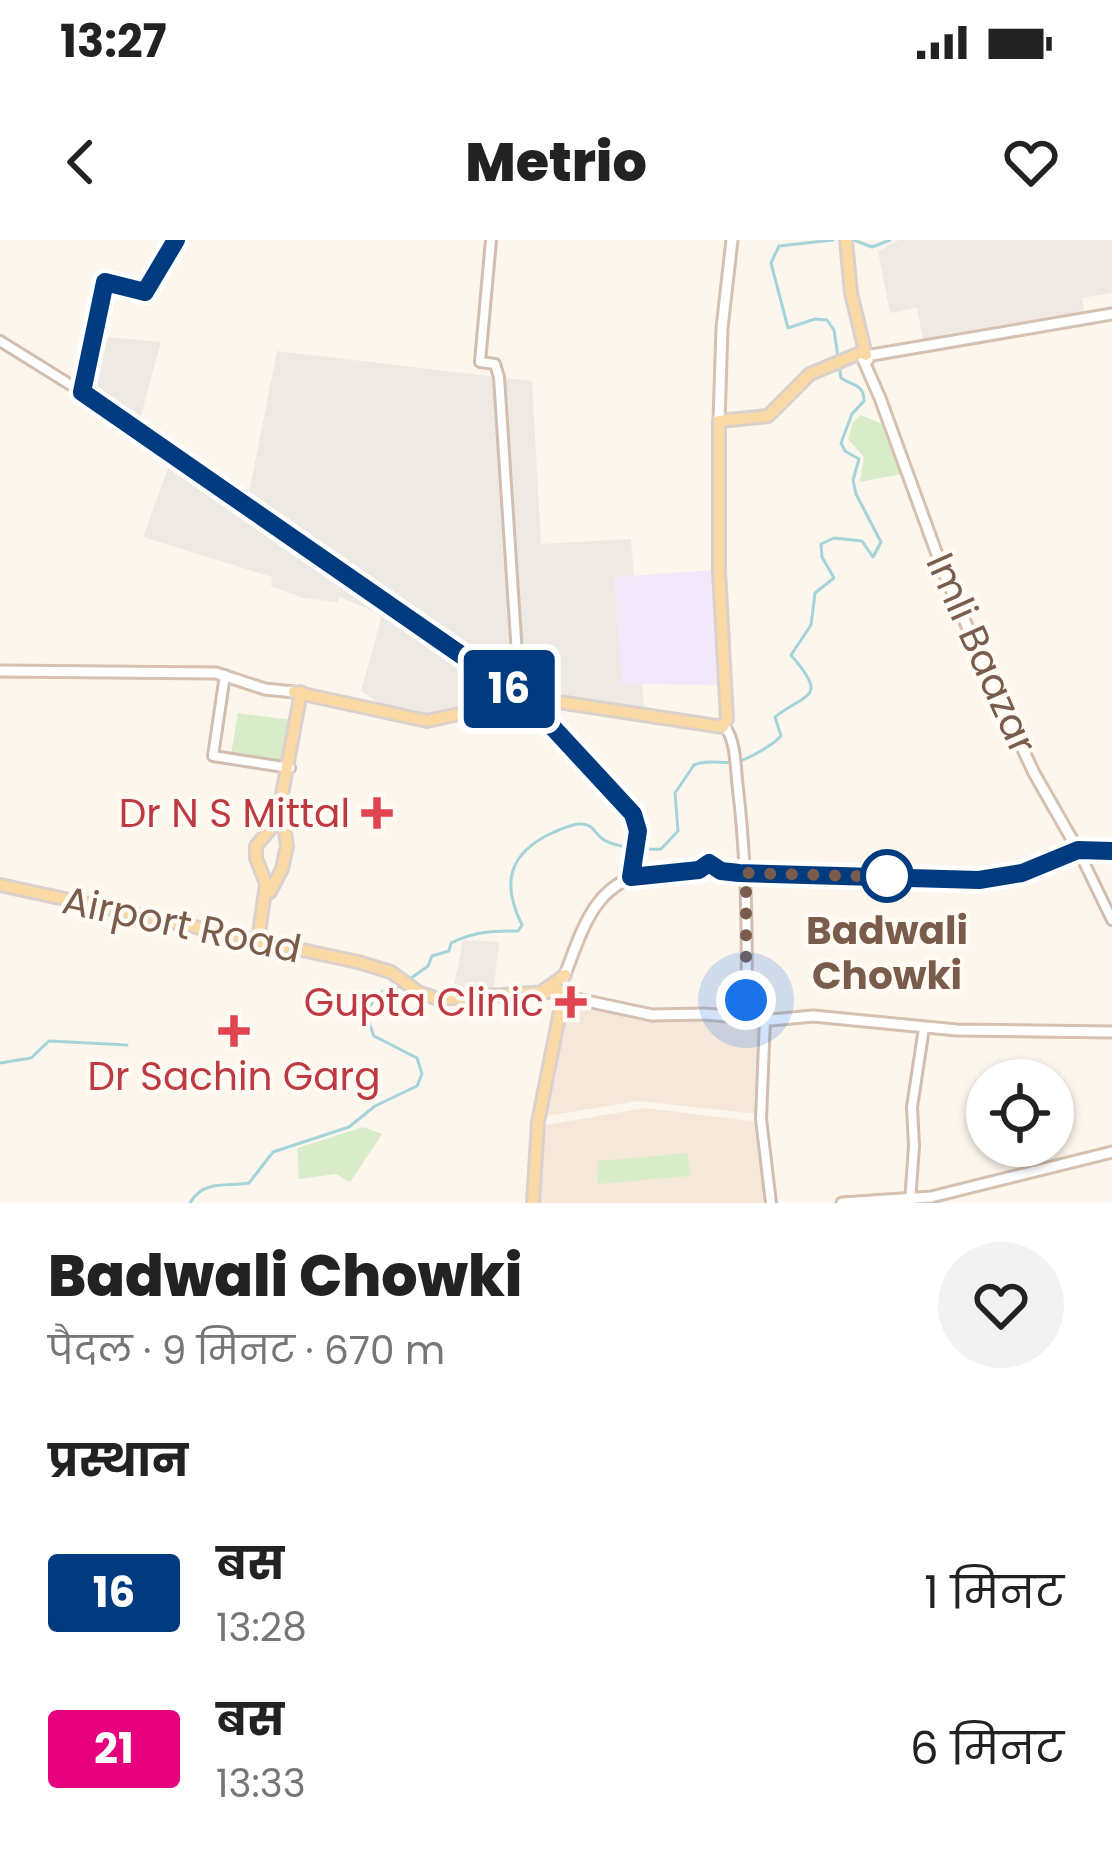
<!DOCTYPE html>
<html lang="hi">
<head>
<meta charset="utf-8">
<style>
	:root { --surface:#fff; --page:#f2f2f2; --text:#222; --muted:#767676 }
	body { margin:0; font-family:Poppins,"Noto Sans Devanagari",sans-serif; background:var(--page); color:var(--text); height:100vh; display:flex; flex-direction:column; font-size:45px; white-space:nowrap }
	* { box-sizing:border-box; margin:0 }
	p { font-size:39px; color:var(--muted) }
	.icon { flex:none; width:66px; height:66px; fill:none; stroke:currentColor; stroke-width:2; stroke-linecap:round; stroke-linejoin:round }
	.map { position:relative; height:963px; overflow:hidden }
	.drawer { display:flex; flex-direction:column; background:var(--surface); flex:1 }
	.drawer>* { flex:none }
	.badge { padding:0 24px; border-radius:9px; font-size:42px; line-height:78px }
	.buttons { position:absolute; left:966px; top:819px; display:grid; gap:24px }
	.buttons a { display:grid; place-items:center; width:108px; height:108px; border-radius:50%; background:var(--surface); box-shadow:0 3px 9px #0004; font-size:60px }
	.you { position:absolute; width:60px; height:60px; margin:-30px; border:9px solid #fff; border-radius:50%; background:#1a73e8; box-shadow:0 0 0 18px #1a73e833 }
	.map>.badge { position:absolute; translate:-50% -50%; box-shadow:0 0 0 6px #fff }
	h2 { padding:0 48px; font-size:45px; line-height:108px }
	.round { display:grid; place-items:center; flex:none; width:126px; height:126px; border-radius:63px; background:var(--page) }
	.summary { display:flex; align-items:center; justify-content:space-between; height:204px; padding:0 48px }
	h1 { font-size:57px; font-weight:800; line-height:90px }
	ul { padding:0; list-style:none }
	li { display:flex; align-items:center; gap:36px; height:156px; padding:0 48px }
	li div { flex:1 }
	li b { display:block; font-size:45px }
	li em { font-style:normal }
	li .badge { min-width:132px; font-weight:700; text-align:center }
	.status { display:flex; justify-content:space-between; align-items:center; height:84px; padding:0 60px; background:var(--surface); direction:ltr }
	.status svg { height:33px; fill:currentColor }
	header { display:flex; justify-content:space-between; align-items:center; height:156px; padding:0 48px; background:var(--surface); font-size:54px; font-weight:800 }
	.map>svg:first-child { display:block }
	.residential { fill:#f5e8da }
	.industrial { fill:#efe9e4 }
	.education { fill:#f3e8fa }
	.green { fill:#d8ecc9 }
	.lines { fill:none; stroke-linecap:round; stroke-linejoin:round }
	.stream { stroke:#a5d3da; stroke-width:3 }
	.tertiary-casing { stroke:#d1beb0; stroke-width:14 }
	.secondary-casing { stroke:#d6c0b0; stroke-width:15 }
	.primary-casing { stroke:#dad1cd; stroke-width:16 }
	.tertiary { stroke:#fff; stroke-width:8 }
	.secondary { stroke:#fff; stroke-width:9 }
	.primary { stroke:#fbd9a5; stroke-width:10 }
	.line-casing { stroke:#fff; stroke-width:27 }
	.line { stroke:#003b80; stroke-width:18 }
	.walk { stroke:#7a5c4d; stroke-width:12; stroke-dasharray:0 21.6 }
	.health-dot { fill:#e0444e; stroke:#fffaf3; stroke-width:4.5 }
	.stop-dot { fill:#fff; stroke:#003b80; stroke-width:6 }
	.labels { text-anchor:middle; stroke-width:9; stroke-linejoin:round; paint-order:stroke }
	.street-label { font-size:39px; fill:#7a5c4d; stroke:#fffaf3 }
	.health-label { font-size:39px; fill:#be3a42; stroke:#fffaf3; text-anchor:end }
	.stop-label { font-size:39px; font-weight:bold; fill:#7a5c4d; stroke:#fffaf3 }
</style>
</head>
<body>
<div class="status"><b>13:27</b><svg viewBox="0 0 49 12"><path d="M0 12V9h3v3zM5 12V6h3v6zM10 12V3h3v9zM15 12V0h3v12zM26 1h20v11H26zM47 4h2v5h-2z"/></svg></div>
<header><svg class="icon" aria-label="back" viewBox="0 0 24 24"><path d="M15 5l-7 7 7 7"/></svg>Metrio<svg class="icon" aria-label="heart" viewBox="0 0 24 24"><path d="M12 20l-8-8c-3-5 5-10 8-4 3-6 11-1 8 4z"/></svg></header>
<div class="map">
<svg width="1112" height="963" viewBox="0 0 1112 963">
	<rect width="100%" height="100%" fill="#fdf6ec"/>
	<path class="residential" d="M565 760 633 772 648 779 714 777 763 782 759 874 638 861 541 877Z
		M646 868 759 882 769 963H533L539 886Z"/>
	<path class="industrial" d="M899 0H1112V53L1082 58 1084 73 923 99 917 68 890 73 878 11Z
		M97 96 161 102 138 186 84 150Z
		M277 111 532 141 541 304 631 299 644 470 521 453 247 263Z
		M171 220 468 419 514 458 440 474H417L383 466 361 451 382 375 340 357 337 362 303 358 271 346 272 337 143 297Z
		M463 700 499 702 493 754 452 756Z"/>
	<path class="education" d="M714 330 721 445 622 444 614 337Z"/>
	<path class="green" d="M861 175 885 185 902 234 860 242 864 217 848 199 853 182Z
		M238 473 291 480 283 523 231 514Z
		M363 887 382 894 350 942 336 934 299 939 297 908Z
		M687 913 691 936 598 944 597 921Z"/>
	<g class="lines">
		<path class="stream" d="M854 0 872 7 890 0
			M410 739 428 726 432 716 449 711 451 703C476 691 492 691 518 691L522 685C500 641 510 612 554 592 563 589 572 583 582 584 595 585 594 594 604 600 617 608 647 610 661 609L678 591 675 553 694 525C709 519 721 524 736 522 749 519 773 505 781 496L775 477C807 452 829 459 791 415L811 385 815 353 834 338 822 317 821 304 834 298 862 301 873 317 881 302 856 254 853 240 859 219 845 211 841 203 852 174 864 161C864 144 853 146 841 138L834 90 827 80 815 79 788 88 771 23 779 6 833 0
			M0 823 31 818 49 801 127 805
			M190 963C204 939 227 947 249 943L273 912 349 887 375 866 417 846 422 834 417 818 374 796 366 775 376 754 403 745"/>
		<defs>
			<path id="tertiary" d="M491 0 480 122 495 124 499 137 518 430 515 452
				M0 101 82 152 506 446 546 480 633 574 638 591 631 640
				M82 152 105 42 145 52 176 0
				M225 435 213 516 290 528
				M724 485C737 502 735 528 738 549 747 626 748 701 746 778
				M1078 610 1112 680
				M765 779 761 879 771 963
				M910 963 914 906 912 867 924 788"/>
			<path id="secondary" d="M862 117 880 158 942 328 988 435 1034 533 1078 610
				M868 120 866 116 1112 74
				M719 181 722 88 732 0
				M0 431 216 433 265 449 294 452
				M564 737C583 689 594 640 653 632 673 630 691 633 709 623L731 632 979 641 1022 633 1078 610 1112 611
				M563 756 652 775 705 774 771 780 813 776 957 790 1112 792
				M842 963 931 957 1112 912"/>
			<path id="primary" d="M846 0 851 53 866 115
				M294 452 427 481 532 458 723 487 727 479 719 331V181L768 176 810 134 865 111
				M0 645 358 722 391 732 418 752 438 759 564 751 538 882 533 963
				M270 652 282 629 287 606 282 573
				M257 707 266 644 256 618V606L277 581 301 452
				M544 750 565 735"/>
		</defs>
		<use href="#tertiary" class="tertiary-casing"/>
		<use href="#secondary" class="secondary-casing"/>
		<use href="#primary" class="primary-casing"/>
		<use href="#tertiary" class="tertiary"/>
		<use href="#secondary" class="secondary"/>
		<use href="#primary" class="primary"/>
	</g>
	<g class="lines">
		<defs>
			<path id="line" d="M176 0 145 52 105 42 82 152 506 446 546 480 633 574 638 591 631 637 699 630 709 623 721 631 739 633 979 640 1022 633 1078 610 1112 611"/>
		</defs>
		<use href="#line" class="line-casing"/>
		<use href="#line" class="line"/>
		<path class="walk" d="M746 760V633L892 637 887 636"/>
	</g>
	<g class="health-dot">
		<path d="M371 555h12v12h12v12h-12v12h-12v-12h-12v-12h12z"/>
		<path d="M565 744h12v12h12v12h-12v12h-12v-12h-12v-12h12z"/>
		<path d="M228 773h12v12h12v12h-12v12h-12v-12h-12v-12h12z"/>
	</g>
	<circle class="stop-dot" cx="887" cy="636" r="24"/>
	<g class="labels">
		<g class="street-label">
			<text transform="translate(982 413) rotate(66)" y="14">Imli Baazar</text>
			<text transform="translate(182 684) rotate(12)" y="14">Airport Road</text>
		</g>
		<g class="health-label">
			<text x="350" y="587">Dr N S Mittal</text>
			<text x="544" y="776">Gupta Clinic</text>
			<text x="234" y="850" text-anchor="middle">Dr Sachin Garg</text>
		</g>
		<g class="stop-label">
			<text x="887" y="704">Badwali<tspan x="887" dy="45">Chowki</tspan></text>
		</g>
	</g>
</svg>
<div class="buttons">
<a><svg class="icon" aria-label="locate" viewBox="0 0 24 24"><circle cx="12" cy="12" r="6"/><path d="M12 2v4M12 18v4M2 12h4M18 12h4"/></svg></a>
</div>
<div class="you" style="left:746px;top:760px"></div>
<b class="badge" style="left:509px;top:449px;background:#003b80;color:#fff">16</b>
</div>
<section class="drawer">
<div class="summary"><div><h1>Badwali Chowki</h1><p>पैदल · 9 मिनट · 670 m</p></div><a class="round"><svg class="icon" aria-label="heart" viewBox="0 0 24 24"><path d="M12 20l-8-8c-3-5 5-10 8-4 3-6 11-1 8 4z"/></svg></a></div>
<h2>प्रस्थान</h2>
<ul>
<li><span class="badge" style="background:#003b80;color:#fff">16</span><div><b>बस</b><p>13:28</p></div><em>1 मिनट</em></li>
<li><span class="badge" style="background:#e6007e;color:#fff">21</span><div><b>बस</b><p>13:33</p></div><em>6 मिनट</em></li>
</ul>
</section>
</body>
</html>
